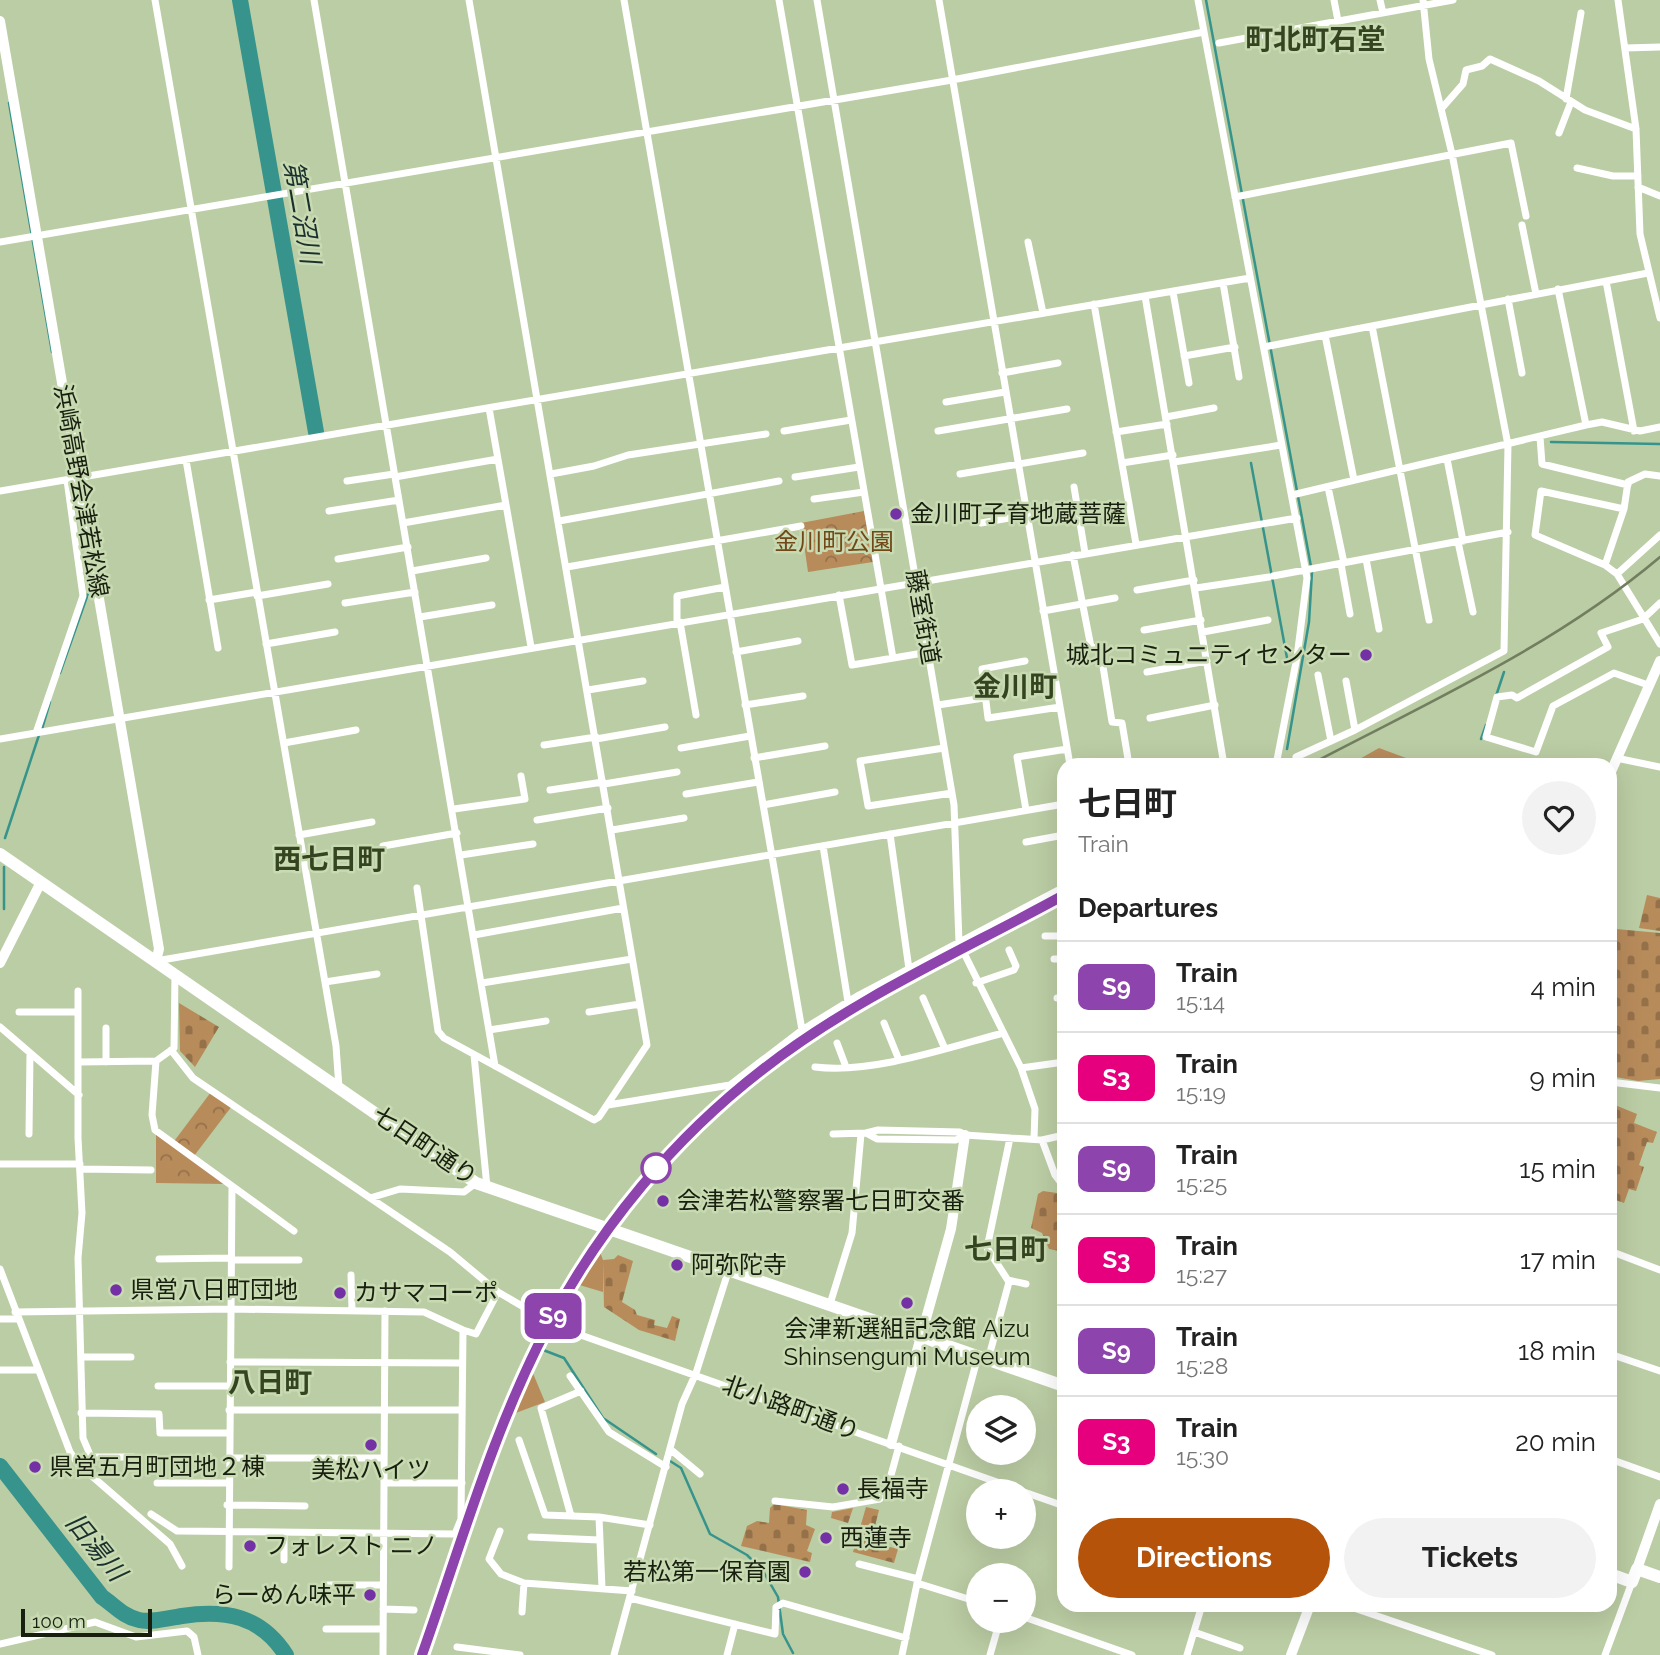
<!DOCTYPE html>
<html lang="en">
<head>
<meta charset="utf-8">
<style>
	:root { --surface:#fff; --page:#f2f2f2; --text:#222; --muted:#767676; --line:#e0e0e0; --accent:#b45309 }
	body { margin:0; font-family:Raleway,"Noto Sans JP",sans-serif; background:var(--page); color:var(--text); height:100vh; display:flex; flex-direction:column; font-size:26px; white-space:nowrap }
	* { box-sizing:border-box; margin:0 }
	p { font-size:23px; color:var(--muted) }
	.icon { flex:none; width:38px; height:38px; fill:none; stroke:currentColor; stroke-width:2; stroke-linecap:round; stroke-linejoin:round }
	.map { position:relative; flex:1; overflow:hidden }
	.panel { position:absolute; left:1057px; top:758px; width:560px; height:854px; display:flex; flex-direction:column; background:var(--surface); border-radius:21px; box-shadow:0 7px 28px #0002 }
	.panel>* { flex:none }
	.badge { padding:0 14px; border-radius:10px; font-size:24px; line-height:46px }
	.controls { position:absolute; left:966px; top:1395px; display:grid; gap:14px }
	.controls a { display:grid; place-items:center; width:70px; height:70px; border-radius:50%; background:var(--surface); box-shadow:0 7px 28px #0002; font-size:35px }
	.scale { position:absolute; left:21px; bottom:18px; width:131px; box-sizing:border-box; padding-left:7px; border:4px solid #181f0f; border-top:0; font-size:19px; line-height:24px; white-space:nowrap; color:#181f0f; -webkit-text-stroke:5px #c8dab1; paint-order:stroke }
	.map>.badge { position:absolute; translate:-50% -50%; box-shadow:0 0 0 4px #fff }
	h2 { padding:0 21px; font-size:26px; line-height:63px }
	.round { display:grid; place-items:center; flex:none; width:74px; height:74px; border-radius:37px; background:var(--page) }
	.head { display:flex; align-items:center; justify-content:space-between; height:119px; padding:0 21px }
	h1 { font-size:33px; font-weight:700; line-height:52px }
	.primary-button { display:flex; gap:14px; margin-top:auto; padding:14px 21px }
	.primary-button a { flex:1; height:80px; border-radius:42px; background:var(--accent); color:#fff; font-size:28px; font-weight:700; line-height:80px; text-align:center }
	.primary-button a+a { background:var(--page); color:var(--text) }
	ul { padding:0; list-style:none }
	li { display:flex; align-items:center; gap:21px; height:91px; padding:0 21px; border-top:2px solid var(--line) }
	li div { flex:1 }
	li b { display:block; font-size:26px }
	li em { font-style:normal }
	li .badge { min-width:77px; font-weight:700; text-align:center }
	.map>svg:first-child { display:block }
	.grass { fill:#b88b5b }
	.cemetery { fill:url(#cemetery-stones) }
	.park { fill:url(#park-crowns) }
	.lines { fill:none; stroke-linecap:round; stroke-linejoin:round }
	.stream { stroke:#36948c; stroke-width:2.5 }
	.river { stroke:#36948c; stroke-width:16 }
	.street { stroke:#fff; stroke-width:7 }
	.secondary { stroke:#fff; stroke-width:10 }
	.primary { stroke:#fff; stroke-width:10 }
	.highway { stroke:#fff; stroke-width:12 }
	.rail { stroke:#717e60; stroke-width:2.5 }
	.line-casing { stroke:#fff; stroke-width:16 }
	.line { stroke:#8e44ad; stroke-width:10 }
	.poi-dot { fill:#7431a5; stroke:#c8dab1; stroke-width:2.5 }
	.stop-dot { fill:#fff; stroke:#8e44ad; stroke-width:3.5 }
	.labels { text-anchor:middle; stroke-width:5; stroke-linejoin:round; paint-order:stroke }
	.street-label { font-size:24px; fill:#181f0f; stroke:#c8dab1 }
	.poi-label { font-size:24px; fill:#181f0f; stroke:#c8dab1; text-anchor:start }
	.park-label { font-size:24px; fill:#714817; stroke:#c8dab1 }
	.water-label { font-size:26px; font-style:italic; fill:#1a302d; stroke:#c8dab1 }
	.quarter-label { font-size:28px; font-weight:bold; fill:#354420; stroke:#c8dab1 }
</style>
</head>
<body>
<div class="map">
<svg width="1660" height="1655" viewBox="0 0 1660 1655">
	<defs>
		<pattern id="cemetery-stones" width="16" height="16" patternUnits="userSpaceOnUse" patternTransform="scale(1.75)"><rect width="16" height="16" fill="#b88b5b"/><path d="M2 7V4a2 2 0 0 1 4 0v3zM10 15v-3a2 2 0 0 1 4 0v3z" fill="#95714a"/></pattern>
		<pattern id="park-crowns" width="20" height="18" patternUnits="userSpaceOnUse" patternTransform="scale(1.75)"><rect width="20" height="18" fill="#b88b5b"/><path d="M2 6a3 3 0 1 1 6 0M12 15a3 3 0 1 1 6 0" fill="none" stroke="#95714a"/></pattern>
	</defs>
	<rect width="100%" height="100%" fill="#bbcda4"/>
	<path class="grass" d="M1379 748 1425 765H1349Z
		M599 1249 603 1260V1292L576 1284Z
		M532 1371 545 1402 513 1414 526 1377Z"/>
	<path class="cemetery" d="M1647 895 1660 898V931L1639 928Z
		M1616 929 1660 933V1079L1638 1081 1610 1076V944Z
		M179 1003 219 1027 195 1067 180 1051Z
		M1610 1103 1637 1114 1634 1123 1657 1132 1653 1143 1647 1142 1639 1165 1644 1167 1636 1191 1629 1189 1624 1203 1610 1198 1613 1154 1610 1152Z
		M1043 1191 1064 1194V1252L1049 1249 1042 1233 1031 1228 1038 1194Z
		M618 1255 633 1261 622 1302 635 1310 637 1315 655 1320 654 1325 667 1328 672 1316 680 1319 675 1341 639 1330 604 1307 603 1260 614 1259Z
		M774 1504 807 1510 806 1525 815 1529 807 1551 812 1553 810 1562 741 1546 747 1526 757 1521 769 1523 770 1508Z
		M866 1507 879 1510 871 1542 898 1549 894 1563 853 1552Z
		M853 1508 848 1523 831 1518 832 1512Z"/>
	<path class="park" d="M864 511 873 562 808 572 801 523Z
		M211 1092 232 1106 194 1156 226 1184 156 1183V1132L172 1144Z"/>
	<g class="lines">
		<path class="stream" d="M1206 0 1312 572 1309 622 1287 749
			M9 103 52 352
			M1551 442 1660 444
			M1251 463 1287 658
			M60 673 90 588 87 555
			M1496 696 1504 672
			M42 729 50 702
			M1481 739 1486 725
			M5 838 39 735
			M4 909V867
			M538 1348 564 1358 603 1418 656 1454
			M670 1461 681 1468 710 1534 747 1555 763 1571 778 1597 783 1634 793 1653"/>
		<path class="river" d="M240 0 316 432
			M0 1466 102 1597C114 1605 124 1617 139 1620 151 1623 169 1618 182 1616 225 1609 261 1616 286 1655"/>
		<path class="street" d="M155 0 336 1046 339 1088
			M314 0 495 1066
			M624 0 802 1030
			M779 0 893 658
			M817 0 954 805 959 943 1021 1068 1035 1109 1034 1139
			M939 0 1070 765
			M1198 0 1307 578 1297 657 1276 765
			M1334 0 1338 21
			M1380 0 1383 13
			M1618 0 1636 129 1640 234 1660 318
			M1219 43 1453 0
			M1625 48 1660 47
			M1566 99 1581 13
			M1442 108 1463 84 1466 70 1482 66 1490 59 1539 81 1585 110 1636 129
			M1559 133 1571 102
			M1577 168 1613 176H1638
			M1638 187 1660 196
			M1235 197 1511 143 1526 216
			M1522 225 1536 294
			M0 242 952 80 1204 32
			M1028 242 1043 313
			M1606 281 1634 431
			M1223 283 1239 377
			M1173 292 1189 383
			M1145 296 1224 765
			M1508 299 1522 373
			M1094 304 1136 544
			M1372 326 1429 620
			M1264 347 1325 335
			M1184 356 1235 347
			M1002 373 1058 363
			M946 402 1005 392
			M489 408 531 647
			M1166 417 1214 408
			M1586 425 1602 422 1640 431 1660 427
			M784 431 851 420
			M938 431 1067 409
			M1116 432 1167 424
			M1540 437 1542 464 1628 485
			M1447 459 1463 541
			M186 460 218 648
			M1174 462 1281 445
			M1122 463 1173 455
			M551 474 594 466 628 455 766 434
			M960 474 1083 453
			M395 477 498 459
			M795 477 859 467
			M1354 480 1325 335 1648 273
			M347 481 394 474
			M1074 487 1085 553
			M1328 487 1344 563
			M0 491 1250 278
			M1292 495 1586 425 1558 289
			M814 499 864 492
			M1624 509 1541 491 1535 535 1605 565 1617 574 1660 644
			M329 511 399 500
			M559 521 779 481
			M403 523 506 505
			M981 523 1027 515
			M1458 542 1473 612
			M1073 555 1091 647 1100 648 1112 722 1122 723 1129 765
			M338 559 408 547
			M1366 559 1379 629
			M1341 564 1350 614
			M1605 565 1624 509 1628 482 1645 474 1660 476
			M567 567 801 526
			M412 571 486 558
			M1617 574 1660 535
			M1273 576 1508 532
			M1196 588 1269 577
			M1137 590 1194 580
			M839 595 852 665 929 652
			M257 596 328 584
			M209 600 257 592
			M345 603 415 592
			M1043 611 1115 598
			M420 617 492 605
			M677 622V596L725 587
			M680 622 696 715
			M1144 630 1201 620
			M1203 632 1268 620
			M266 644 335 632
			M736 652 798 641
			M1025 661 982 669 988 718 1060 707
			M1147 672 1207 661
			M1318 675 1331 741
			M1346 681 1355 730
			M1648 685 1614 673 1553 706 1536 752 1486 737 1497 697 1512 695 1517 698 1608 647 1601 633 1643 619 1660 603
			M588 690 643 681
			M745 705 803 696
			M938 705 984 698
			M1150 718 1215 705
			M36 733 83 596 67 480
			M0 739 1297 518
			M596 739 665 727
			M284 743 356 730
			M544 745 596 737
			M681 748 750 736
			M944 748 860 761 868 806 952 793
			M1296 757 1355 730 1504 651 1508 445 1452 154 1429 59 1423 0
			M754 758 825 746
			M1616 758 1660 767
			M604 784 677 772
			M550 790 603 782
			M686 794 758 782
			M763 805 835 792
			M454 809 525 799 521 776
			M1026 810 1017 757 1067 749
			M537 820 608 808
			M612 830 684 818
			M890 834 909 969
			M299 835 372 822
			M1026 842 1064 835
			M383 846 457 833
			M823 846 848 1002
			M461 855 533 844
			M417 888 438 1031 444 1038 594 1120 599 1117 647 1045 469 0
			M474 935 623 908
			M1045 936H1064
			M1054 959H1064
			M156 961 1064 804
			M325 982 377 974
			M482 983 632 959
			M976 983 1014 970 1016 966 1009 950
			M78 991V1138L82 1213 78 1258 83 1438 91 1457H133
			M923 998 945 1049
			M1057 998H1064
			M19 1012H78
			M589 1012 640 1004
			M884 1023 899 1060
			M0 1027 79 1095
			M106 1028V1062
			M489 1030 546 1021
			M837 1043 846 1067
			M171 1050 193 1078 450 1252 498 1292 558 1327 1022 1491
			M474 1055 487 1187
			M156 1061 152 1115 155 1130 294 1231
			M79 1062 156 1061 174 1048 175 975
			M815 1067C872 1074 947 1048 1003 1033
			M1021 1068 1064 1062
			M1610 1082 1660 1088
			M608 1105 730 1085 802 1030 859 995 1064 887
			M866 1133 878 1130 960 1132 965 1135
			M29 1134 30 1053
			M833 1134 866 1133 877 1139 956 1140 965 1135 1042 1140 1064 1135
			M1042 1140 1055 1175 1064 1187
			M0 1164H80
			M80 1169 151 1170
			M370 1198 400 1189 464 1192 476 1183
			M1610 1251 1660 1270
			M159 1259 231 1258
			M231 1260H299
			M0 1269 70 1452 78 1464 170 1544 182 1566
			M351 1275 352 1310
			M1008 1280 1026 1284
			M830 1304 852 1233 861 1134
			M15 1312 231 1309 424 1312 463 1330
			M0 1319H17
			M1610 1354 1660 1371
			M82 1357H131
			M988 1360 1009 1282 987 1248 1010 1138
			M230 1362 462 1363
			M0 1370H36
			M570 1376 609 1432 666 1467
			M158 1386H230
			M229 1410H461
			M81 1413 159 1414 160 1433H229
			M519 1440 545 1515 599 1517 602 1588
			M670 1449 700 1474
			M228 1458H383
			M1610 1459 1660 1477
			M157 1483H228
			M385 1483H462
			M1024 1492 1064 1506
			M775 1501 833 1507 880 1499 888 1486 899 1446
			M227 1505 305 1506
			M151 1514 177 1531 455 1534 461 1519 463 1330 476 1334 498 1292
			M571 1516 541 1408 581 1391
			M599 1517 650 1525
			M500 1531 489 1559 501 1574 524 1583 632 1591
			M284 1534V1560
			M531 1537 599 1540
			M859 1564 918 1579
			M229 1567 232 1188
			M917 1583 978 1602
			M327 1585H383
			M630 1598 775 1634 776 1607 783 1603 906 1638
			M1345 1605 1492 1655
			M383 1609 414 1610
			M522 1612 524 1583
			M1024 1617 1132 1655
			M326 1629H383
			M1194 1632 1240 1648
			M0 1644 95 1622 136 1637 187 1631 194 1637 198 1655
			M457 1647 520 1655
			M383 1655 385 1311
			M614 1655 682 1404 696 1373 729 1269
			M727 1655 735 1624
			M902 1655 918 1579 978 1356
			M990 1655 1000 1620
			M1187 1655 1202 1605
			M1605 1655 1632 1582"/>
		<path class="secondary" d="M0 21 159 949 156 961
			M1610 774 1660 661
			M0 963 41 882
			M891 1444 951 1229 965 1135
			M1637 1569 1660 1504"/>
		<path class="primary" d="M1291 1655 1310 1605"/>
		<path class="highway" d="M0 854 476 1183 1064 1386
			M1610 1574 1632 1582 1637 1569 1660 1577"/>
		<path class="rail" d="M1309 765C1429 702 1556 645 1660 557
			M422 1655C461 1544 495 1428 549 1324 600 1226 674 1138 762 1070 854 998 962 950 1064 895"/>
	</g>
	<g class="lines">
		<defs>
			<path id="line" d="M422 1655C461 1545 494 1427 549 1324 601 1226 674 1138 762 1070 854 998 962 951 1064 895"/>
		</defs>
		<use href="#line" class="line-casing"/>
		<use href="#line" class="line"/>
	</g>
	<g class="poi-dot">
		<circle cx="896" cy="514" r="7"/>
		<circle cx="1366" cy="655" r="7"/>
		<circle cx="663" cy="1201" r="7"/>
		<circle cx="677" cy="1265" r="7"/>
		<circle cx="116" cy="1290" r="7"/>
		<circle cx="340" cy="1293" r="7"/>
		<circle cx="907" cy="1303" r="7"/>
		<circle cx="371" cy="1445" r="7"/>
		<circle cx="35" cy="1467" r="7"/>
		<circle cx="843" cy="1489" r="7"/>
		<circle cx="826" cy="1538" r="7"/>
		<circle cx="250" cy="1546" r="7"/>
		<circle cx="805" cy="1572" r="7"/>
		<circle cx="370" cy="1595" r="7"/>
	</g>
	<circle class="stop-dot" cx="656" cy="1168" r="14"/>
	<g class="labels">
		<g class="street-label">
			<text transform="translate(81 491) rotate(80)" y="8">浜崎高野会津若松線</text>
			<text transform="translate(923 617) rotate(80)" y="8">藤室街道</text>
			<text transform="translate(425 1146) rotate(34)" y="8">七日町通り</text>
			<text transform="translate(791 1408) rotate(20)" y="8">北小路町通り</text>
		</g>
		<g class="poi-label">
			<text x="910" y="522">金川町子育地蔵菩薩</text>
			<text x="1352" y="663" text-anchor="end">城北コミュニティセンター</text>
			<text x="677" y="1209">会津若松警察署七日町交番</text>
			<text x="691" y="1273">阿弥陀寺</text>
			<text x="130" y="1298">県営八日町団地</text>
			<text x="354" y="1301">カサマコーポ</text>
			<text x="907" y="1337" text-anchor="middle">会津新選組記念館 Aizu<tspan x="907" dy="28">Shinsengumi Museum</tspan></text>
			<text x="49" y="1475">県営五月町団地２棟</text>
			<text x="371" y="1478" text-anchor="middle">美松ハイツ</text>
			<text x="857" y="1497">長福寺</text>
			<text x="840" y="1546">西蓮寺</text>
			<text x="264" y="1554">フォレスト ニノ</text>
			<text x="791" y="1580" text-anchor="end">若松第一保育園</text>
			<text x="356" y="1603" text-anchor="end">らーめん味平</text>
		</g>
		<g class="park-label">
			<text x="834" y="550">金川町公園</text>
		</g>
		<g class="water-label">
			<text transform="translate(302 212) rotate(80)" y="9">第二沼川</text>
			<text transform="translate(96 1547) rotate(51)" y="9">旧湯川</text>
		</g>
		<g class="quarter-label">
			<text x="1315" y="49">町北町石堂</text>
			<text x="1015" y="696">金川町</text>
			<text x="329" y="869">西七日町</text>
			<text x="1006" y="1259">七日町</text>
			<text x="270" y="1392">八日町</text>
		</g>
	</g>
</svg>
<div class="controls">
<a><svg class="icon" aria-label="layers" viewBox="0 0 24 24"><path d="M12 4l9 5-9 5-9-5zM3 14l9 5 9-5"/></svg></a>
<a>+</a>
<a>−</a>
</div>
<div class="scale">100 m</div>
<b class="badge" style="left:553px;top:1316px;background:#8e44ad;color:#fff">S9</b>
<section class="panel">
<div class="head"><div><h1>七日町</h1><p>Train</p></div><a class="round"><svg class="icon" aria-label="heart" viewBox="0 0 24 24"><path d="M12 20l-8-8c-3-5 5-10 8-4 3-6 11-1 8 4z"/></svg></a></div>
<h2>Departures</h2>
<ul>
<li><span class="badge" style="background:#8e44ad;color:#fff">S9</span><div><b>Train</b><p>15:14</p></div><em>4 min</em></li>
<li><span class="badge" style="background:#e6007e;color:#fff">S3</span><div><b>Train</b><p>15:19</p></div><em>9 min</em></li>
<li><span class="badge" style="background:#8e44ad;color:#fff">S9</span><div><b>Train</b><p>15:25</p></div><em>15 min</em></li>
<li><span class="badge" style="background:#e6007e;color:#fff">S3</span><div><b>Train</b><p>15:27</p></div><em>17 min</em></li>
<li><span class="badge" style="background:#8e44ad;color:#fff">S9</span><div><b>Train</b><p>15:28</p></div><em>18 min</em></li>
<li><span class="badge" style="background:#e6007e;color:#fff">S3</span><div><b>Train</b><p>15:30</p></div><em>20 min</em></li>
</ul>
<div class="primary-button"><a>Directions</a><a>Tickets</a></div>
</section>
</div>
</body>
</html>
